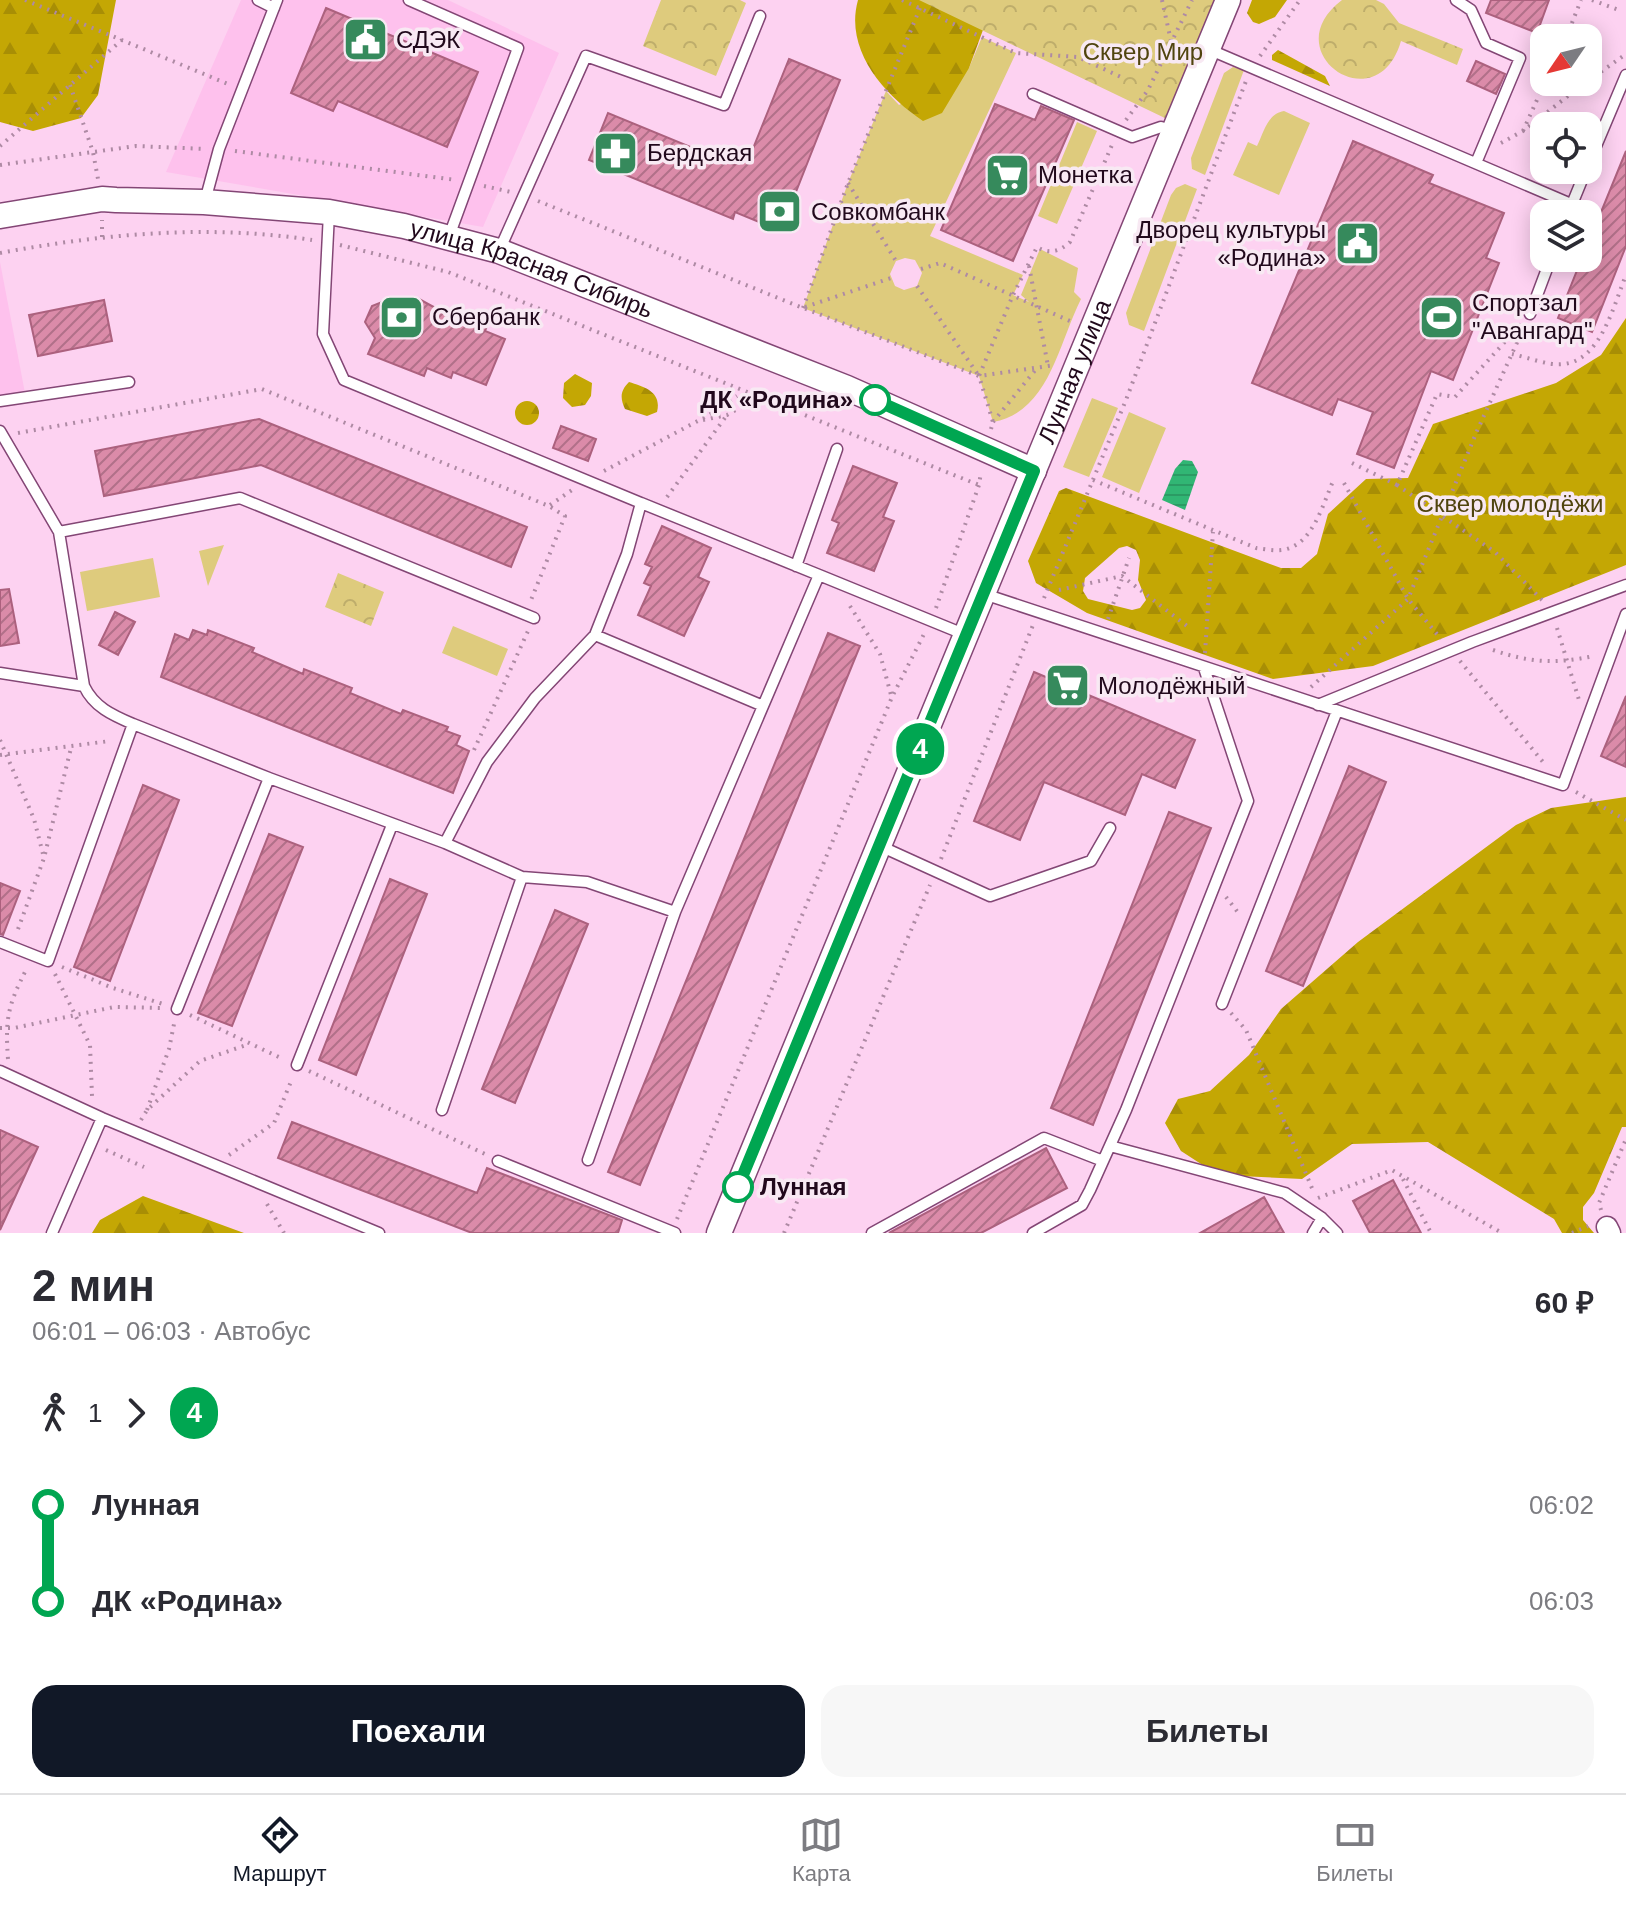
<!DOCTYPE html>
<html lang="ru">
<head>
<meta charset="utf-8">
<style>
	:root { --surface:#fff; --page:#f7f7f7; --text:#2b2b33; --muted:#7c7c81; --line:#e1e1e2; --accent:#111827 }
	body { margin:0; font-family:Arial,sans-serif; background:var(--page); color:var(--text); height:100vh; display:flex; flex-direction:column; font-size:30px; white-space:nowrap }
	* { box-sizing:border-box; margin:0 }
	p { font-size:26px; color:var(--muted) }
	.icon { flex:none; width:44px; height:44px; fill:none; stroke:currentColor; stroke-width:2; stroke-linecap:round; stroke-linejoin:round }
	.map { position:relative; height:1233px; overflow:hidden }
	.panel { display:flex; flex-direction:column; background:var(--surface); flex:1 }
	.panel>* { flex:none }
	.badge { padding:0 16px; border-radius:26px; font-size:28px; line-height:52px }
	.needle { width:52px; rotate:235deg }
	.tools { position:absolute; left:1530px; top:24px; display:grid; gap:16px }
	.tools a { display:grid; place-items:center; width:72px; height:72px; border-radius:16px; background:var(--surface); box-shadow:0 4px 20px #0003; font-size:40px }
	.map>.badge { position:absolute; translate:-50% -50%; box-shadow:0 0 0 4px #fff }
	.legs { display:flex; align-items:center; gap:12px; height:88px; padding:0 32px; font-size:26px }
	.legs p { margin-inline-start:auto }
	.head { display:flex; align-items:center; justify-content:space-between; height:136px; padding:0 32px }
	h1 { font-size:44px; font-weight:700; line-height:60px }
	.action { display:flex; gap:16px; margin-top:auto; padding:16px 32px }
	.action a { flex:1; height:92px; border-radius:24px; background:var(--accent); color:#fff; font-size:32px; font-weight:700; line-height:92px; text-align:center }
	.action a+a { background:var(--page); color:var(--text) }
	ul { padding:0 32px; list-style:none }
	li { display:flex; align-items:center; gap:28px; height:96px; font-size:30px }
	li i { display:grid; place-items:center; width:12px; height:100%; margin:0 10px; background:currentColor }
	li i::after { content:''; width:20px; height:20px; margin:-10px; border:6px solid; border-radius:50%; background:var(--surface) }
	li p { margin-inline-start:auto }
	li:first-child i { background:linear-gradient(#0000 50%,currentColor 0) }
	li:last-child i { background:linear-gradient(currentColor 50%,#0000 0) }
	.menu { display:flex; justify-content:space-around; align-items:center; height:112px; border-top:2px solid var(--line); background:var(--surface); font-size:22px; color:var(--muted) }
	.menu a { display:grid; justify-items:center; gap:4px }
	.menu .selected { color:var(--accent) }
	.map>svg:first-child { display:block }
	.built { fill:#fec1ed }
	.grass { fill:#decb7d; fill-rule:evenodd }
	.forest { fill:url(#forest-firs); fill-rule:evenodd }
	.park { fill:url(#park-crowns) }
	.water { fill:url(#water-rules) }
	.building { fill:url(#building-hatch); stroke:#ac617e; stroke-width:2 }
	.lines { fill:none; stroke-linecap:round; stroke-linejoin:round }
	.service-casing { stroke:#834675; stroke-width:13 }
	.minor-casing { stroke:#834675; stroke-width:23 }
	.tertiary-casing { stroke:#834675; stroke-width:27 }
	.path { stroke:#ae8aa4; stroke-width:4; stroke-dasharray:2 6; stroke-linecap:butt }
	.service { stroke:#fff; stroke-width:10 }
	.minor { stroke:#fff; stroke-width:20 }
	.tertiary { stroke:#fff; stroke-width:24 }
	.line-1-casing { stroke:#fff; stroke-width:18 }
	.line-1 { stroke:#00a651; stroke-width:12 }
	.stop-1-dot { fill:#fff; stroke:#00a651; stroke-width:4 }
	.labels { text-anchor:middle; stroke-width:7; stroke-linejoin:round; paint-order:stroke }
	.poi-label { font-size:24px; fill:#21091c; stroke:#f8e9f3; text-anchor:start }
	.park-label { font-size:24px; fill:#50440e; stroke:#f8e9f3 }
	.street-label { font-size:24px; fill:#21091c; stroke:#f8e9f3 }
	.stop-label { font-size:24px; font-weight:bold; fill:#21091c; stroke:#f8e9f3; text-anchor:end }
</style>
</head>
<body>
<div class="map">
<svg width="1626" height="1233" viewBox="0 0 1626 1233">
	<defs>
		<pattern id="forest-firs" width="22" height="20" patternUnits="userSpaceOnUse" patternTransform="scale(2)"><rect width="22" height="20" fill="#c4a704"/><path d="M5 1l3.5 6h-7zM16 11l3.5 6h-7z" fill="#a88e05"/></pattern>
		<pattern id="park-crowns" width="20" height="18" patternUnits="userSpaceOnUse" patternTransform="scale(2)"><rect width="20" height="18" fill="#decb7d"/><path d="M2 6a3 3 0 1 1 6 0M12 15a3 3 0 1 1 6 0" fill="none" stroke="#bead6b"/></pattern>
		<pattern id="water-rules" width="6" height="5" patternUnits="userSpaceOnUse" patternTransform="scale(2)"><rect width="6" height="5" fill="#31b674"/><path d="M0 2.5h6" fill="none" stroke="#2b9b64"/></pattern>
		<pattern id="building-hatch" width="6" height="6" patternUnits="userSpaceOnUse" patternTransform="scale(2)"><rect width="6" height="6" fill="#db8ba9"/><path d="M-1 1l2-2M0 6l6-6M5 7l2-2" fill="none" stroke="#b17089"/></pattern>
	</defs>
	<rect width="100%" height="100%" fill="#fdd2f1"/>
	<path class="built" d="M241 0H448L559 53 483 227 166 172Z
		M0 262 25 393 0 398Z"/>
	<path class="grass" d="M982 37 1016 53 930 236 1023 275 1013 295 1029 302 1021 295 1040 249 1078 268 1074 292 1081 299C1058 345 1049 412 993 422L979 376 803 308 848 183 886 91 899 105 969 68ZM905 258 915 260 922 273 917 286 904 290 895 286 890 274 896 261Z
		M1233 67 1244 70 1205 175 1192 169 1191 158 1224 73Z
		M1284 111 1310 123 1279 195 1233 175 1248 142 1257 146C1264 132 1267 114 1284 111Z
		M1077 122 1097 131 1057 224 1038 216Z
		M1185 184 1197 189 1144 331 1129 325 1126 313 1171 195 1176 188Z
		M1092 398 1118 408 1089 477 1063 467Z
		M1129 412 1166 428 1139 493 1102 477Z
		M224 545 208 586 199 551Z
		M153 558 160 597 87 611 80 572Z
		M453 626 508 649 497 676 442 653Z"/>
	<path class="forest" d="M0 0H116L98 95 81 118 33 131 0 122Z
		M858 0H994L969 68 942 113 923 121C884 95 844 50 858 0Z
		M1252 0H1287L1275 17 1259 24 1253 22 1247 13Z
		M1278 50 1325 76 1330 86 1272 60V55Z
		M1626 318V565L1373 666 1273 679 1087 613 1036 583 1028 561 1059 491 1066 488 1281 568H1301L1317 554 1328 514 1366 479 1408 478 1433 424 1556 383 1601 355ZM1127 546 1136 550 1140 560 1138 580 1146 600 1140 608 1132 610 1088 599 1083 591 1085 578 1119 548Z
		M575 374 592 383 591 396 585 405 572 407 563 398 564 383Z
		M629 382C645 387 662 392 657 412L647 416 625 409C620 398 620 391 629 382Z
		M515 413a12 12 0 1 1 24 0a12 12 0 1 1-24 0Z
		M1626 797V1127H1622L1594 1193 1583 1207V1220L1594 1233H1562L1554 1219 1428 1142 1352 1144 1302 1179 1218 1175 1181 1151 1165 1123 1178 1099 1210 1091 1249 1055 1281 1009 1358 942 1516 825 1551 808Z
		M143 1196 244 1233H92L100 1220Z"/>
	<path class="park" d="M661 0H740L746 3 716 76 643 46Z
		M919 0H1219L1169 120Z
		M1342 0H1376L1384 4 1399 23 1463 49 1457 65 1401 41C1377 124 1273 52 1342 0Z
		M338 573 384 592 371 626 325 607Z"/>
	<path class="water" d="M1183 460 1192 461 1198 472 1185 510 1162 500 1175 469Z"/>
	<path class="building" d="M1491 0H1549L1537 33 1486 13Z
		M326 8 478 72 447 147 338 101 333 111 291 93Z
		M789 59 840 80 790 207 780 220 759 222 735 212 733 219 589 160 608 113 734 165 750 156Z
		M1476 61 1505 74 1496 94 1467 81Z
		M995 104 1035 120 1041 106 1074 120 1013 261 941 230Z
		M1353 141 1433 175 1429 183 1504 213 1486 258 1499 263 1453 380 1431 371 1394 468 1357 454 1373 412 1338 399 1332 415 1252 383Z
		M1626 151V246L1592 332 1558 318 1582 258H1588V244Z
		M419 299 450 316 460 315 487 326 485 331 505 339 486 385 453 372 451 378 427 368 424 376 368 354 375 338 365 322 372 306 387 300 403 307Z
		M104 300 112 341 38 356 29 315Z
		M259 419 527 527 511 567 261 465 104 496 95 451Z
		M561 426 596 439 588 461 553 448Z
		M853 466 897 483 883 517 894 521 874 571 827 553 839 523 832 520Z
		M662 526 711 548 698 577 709 582 684 636 638 615 651 586 644 583 652 567 645 564Z
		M9 589 19 643 0 646V590Z
		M115 612 135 622 118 655 99 645Z
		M193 630 207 635 208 630 254 648 252 652 303 674 304 669 352 688 350 693 401 714 403 710 448 727 446 731 460 736 456 745 469 751 453 793 161 677 175 634 189 640Z
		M828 633 860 646 640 1185 608 1172Z
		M1034 672 1195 740 1175 788 1142 774 1125 815 1044 782 1020 840 974 821Z
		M1626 696V767L1601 756Z
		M1349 766 1386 782 1303 986 1266 971Z
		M143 785 179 800 110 981 74 967Z
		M1169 812 1211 828 1093 1125 1051 1108Z
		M269 834 303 847 232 1026 198 1013Z
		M390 879 427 894 356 1075 319 1060Z
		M0 883 20 891 3 935 0 934Z
		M555 910 588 924 515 1103 482 1089Z
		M292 1122 477 1193 487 1168 622 1220 618 1233H472L278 1158Z
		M0 1130 38 1147 0 1230Z
		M1046 1148 1067 1188 981 1233H889Z
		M1393 1180 1421 1233H1370L1353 1201Z
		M1264 1197 1284 1233H1200Z"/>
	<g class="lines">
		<defs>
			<path id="service" d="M258 0 274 8
				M409 0 518 48 448 239
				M1456 0 1471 10 1486 43 1520 58 1476 163
				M1208 49 1571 204
				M1033 94 1132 137 1161 127 1174 131
				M1588 165 1626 75
				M205 201 219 149 277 0
				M329 213 323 334 344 380 641 503
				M1568 214 1586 170
				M499 251 586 56 724 105 760 16
				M1530 314 1551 258
				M0 401 129 382
				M0 431 59 532 84 686C94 707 112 715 133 724
				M59 532 240 498 534 618
				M796 566 837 449
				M984 594 1563 785 1626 614
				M595 635 763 706
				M0 673 84 686
				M1318 705 1472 642 1626 585
				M880 846 990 896 1091 861 1110 828
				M522 877 587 882 675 912
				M0 942 48 961 133 724 269 778 445 843
				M1222 1004 1337 711
				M177 1009 269 778
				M297 1065 392 825
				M0 1071 102 1118 379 1233
				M442 1110 522 877 445 843 487 762 535 698 595 635 627 554 641 503 819 575
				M1110 1146 1285 1193 1322 1218 1337 1233
				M588 1160 675 912 819 575 966 635
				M498 1161 675 1233
				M52 1233 102 1118
				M872 1233 1044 1138 1103 1161
				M1033 1233 1082 1205 1090 1190 1126 1110 1248 801 1204 668
				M1313 1233 1322 1218"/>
			<path id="minor" d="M1607 1227 1610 1233"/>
			<g id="tertiary">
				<path id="s1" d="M0 216 102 199 116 200 204 202 329 212 404 226 499 251 847 388 1034 471"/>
				<path id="s2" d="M719 1233 1228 0"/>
			</g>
		</defs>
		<use href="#service" class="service-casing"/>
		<use href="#minor" class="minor-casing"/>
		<use href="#tertiary" class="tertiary-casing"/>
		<path class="path" d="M25 0 228 84
			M902 0 1016 53 1078 57 1121 77
			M1162 0 1171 41
			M1592 0 1619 10
			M1566 38 1581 0
			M1260 56 1300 0
			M1588 81 1626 54
			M70 85 93 152 98 179
			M1126 120 1148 90 1192 0
			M1523 131 1545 82
			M1501 143 1523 131 1586 82
			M0 146 122 40
			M235 151 456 180
			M0 165 136 146 206 149
			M848 183 896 261
			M484 186 511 192
			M538 201 793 304 979 376 1055 365
			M102 237V220
			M340 245 448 272 979 485
			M0 253C102 234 208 224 312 240
			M1029 266 1048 366
			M921 269 940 263 1070 321
			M917 286 979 376
			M805 307 891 278
			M803 308 848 183 920 8
			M1512 354C1527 357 1548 366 1563 364 1601 361 1614 304 1626 275
			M703 420 727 415 759 397
			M993 422 1037 368
			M991 429 993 422 979 376 1013 295 1037 247C1050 255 1060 251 1070 242L1112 145
			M18 433 262 389 549 506 565 516 531 600
			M1352 463 1397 485 1437 394 1455 397 1521 324
			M604 471 709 415 737 396
			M1093 480 1256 548C1264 549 1274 551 1282 550 1313 546 1323 503 1334 479
			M1344 483 1408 599 1441 639
			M1397 485 1495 552 1542 600
			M667 497 727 415
			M550 505 572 490
			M1059 590 1122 576 1187 626
			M1044 598 1126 400 1246 81
			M850 606 880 654 891 695
			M936 608 979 485 981 472
			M1108 619 1129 558
			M1557 628 1579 700
			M1493 650C1531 663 1555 664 1594 656
			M1205 653 1213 532
			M1460 661 1543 762
			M1311 687 1408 599 1477 431 1524 327
			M0 740 34 819 44 858 17 932
			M474 750 528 631
			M0 755 110 741
			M1576 792 1626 820
			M45 854 71 748
			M941 859 1033 625
			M1226 897 1240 915
			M62 967 113 988 163 1004
			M55 974 90 1045 92 1096
			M1231 1013 1246 1030 1314 1193
			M190 1015 283 1059
			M0 1028H14L114 1007 164 1008
			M8 1059C5 1018 8 1005 27 968
			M309 1071 485 1154
			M147 1110 169 1049 174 1024
			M141 1120 147 1110 200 1061 249 1044
			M106 1150 144 1167
			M229 1155 274 1123 292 1079
			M1403 1179 1431 1233
			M1318 1198 1392 1170 1502 1233
			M267 1204 284 1233
			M1601 1210 1599 1203 1626 1139
			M677 1219 892 697 924 634
			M784 1233 930 885
			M1572 1233 1588 1226"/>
		<use href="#service" class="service"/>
		<use href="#minor" class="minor"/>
		<use href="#tertiary" class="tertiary"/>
	</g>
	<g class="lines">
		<defs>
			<path id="line-1" d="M738 1187 1034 471 875 400"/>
		</defs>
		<use href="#line-1" class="line-1-casing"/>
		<use href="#line-1" class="line-1"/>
	</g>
	<defs>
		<symbol id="civic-square" viewBox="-11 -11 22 22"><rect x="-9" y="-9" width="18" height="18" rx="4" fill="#368a5c" stroke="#f8e9f3"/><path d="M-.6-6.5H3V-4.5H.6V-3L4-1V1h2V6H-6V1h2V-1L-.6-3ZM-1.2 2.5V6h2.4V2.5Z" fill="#fff"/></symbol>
		<symbol id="pharmacy-square" viewBox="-11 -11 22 22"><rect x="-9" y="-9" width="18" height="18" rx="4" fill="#368a5c" stroke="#f8e9f3"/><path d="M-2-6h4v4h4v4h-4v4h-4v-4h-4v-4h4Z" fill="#fff"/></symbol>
		<symbol id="supermarket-square" viewBox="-11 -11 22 22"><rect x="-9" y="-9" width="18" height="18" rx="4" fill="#368a5c" stroke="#f8e9f3"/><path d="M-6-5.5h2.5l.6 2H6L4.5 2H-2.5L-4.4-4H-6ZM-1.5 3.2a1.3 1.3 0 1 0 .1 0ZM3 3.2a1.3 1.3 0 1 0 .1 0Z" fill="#fff"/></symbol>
		<symbol id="bank-square" viewBox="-11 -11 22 22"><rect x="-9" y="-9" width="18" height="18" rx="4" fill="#368a5c" stroke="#f8e9f3"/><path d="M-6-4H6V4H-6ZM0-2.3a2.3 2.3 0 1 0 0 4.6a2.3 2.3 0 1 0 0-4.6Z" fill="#fff"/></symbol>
		<symbol id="stadium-square" viewBox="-11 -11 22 22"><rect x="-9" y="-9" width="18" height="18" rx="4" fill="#368a5c" stroke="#f8e9f3"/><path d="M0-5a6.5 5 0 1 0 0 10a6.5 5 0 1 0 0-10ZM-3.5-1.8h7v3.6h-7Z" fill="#fff"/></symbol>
	</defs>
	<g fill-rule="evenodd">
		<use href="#civic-square" x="340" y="14" width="51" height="51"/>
		<use href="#pharmacy-square" x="590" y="128" width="51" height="51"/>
		<use href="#supermarket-square" x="982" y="150" width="51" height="51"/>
		<use href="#bank-square" x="754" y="186" width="51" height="51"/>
		<use href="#civic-square" x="1332" y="218" width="51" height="51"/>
		<use href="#bank-square" x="376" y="292" width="51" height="51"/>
		<use href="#stadium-square" x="1416" y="292" width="51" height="51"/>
		<use href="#supermarket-square" x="1042" y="660" width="51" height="51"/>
	</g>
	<g class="stop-1-dot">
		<circle cx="875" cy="400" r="14"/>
		<circle cx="738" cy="1187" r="14"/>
	</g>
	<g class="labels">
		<g class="poi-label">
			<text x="396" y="48">СДЭК</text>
			<text x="647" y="161">Бердская</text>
			<text x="1038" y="183">Монетка</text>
			<text x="811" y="220">Совкомбанк</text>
			<text x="1326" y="238" text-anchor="end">Дворец культуры<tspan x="1326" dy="28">«Родина»</tspan></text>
			<text x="1472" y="311">Спортзал<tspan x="1472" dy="28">"Авангард"</tspan></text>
			<text x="432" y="325">Сбербанк</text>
			<text x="1098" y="694">Молодёжный</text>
		</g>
		<g class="park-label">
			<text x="1143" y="60">Сквер Мир</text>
			<text x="1510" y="512">Сквер молодёжи</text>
		</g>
		<g class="street-label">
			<text dy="8" stroke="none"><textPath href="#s1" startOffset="542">улица Красная Сибирь</textPath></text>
			<text dy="8" stroke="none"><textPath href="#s2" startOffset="932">Лунная улица</textPath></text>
		</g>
		<g class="stop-label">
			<text x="853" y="408">ДК «Родина»</text>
			<text x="760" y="1195" text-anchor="start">Лунная</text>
		</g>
	</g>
</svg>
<div class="tools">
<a><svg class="needle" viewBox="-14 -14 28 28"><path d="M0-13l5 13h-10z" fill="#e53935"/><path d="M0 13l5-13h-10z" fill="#7c7c81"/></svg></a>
<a><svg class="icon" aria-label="locate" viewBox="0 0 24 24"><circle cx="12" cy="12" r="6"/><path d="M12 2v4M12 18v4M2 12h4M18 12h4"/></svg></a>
<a><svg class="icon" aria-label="layers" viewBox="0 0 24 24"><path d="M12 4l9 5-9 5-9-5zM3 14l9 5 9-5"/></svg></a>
</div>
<b class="badge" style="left:920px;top:749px;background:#00a651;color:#fff">4</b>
</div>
<section class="panel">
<div class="head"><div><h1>2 мин</h1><p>06:01 – 06:03 · Автобус</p></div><b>60 ₽</b></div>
<div class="legs"><svg class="icon" aria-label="walk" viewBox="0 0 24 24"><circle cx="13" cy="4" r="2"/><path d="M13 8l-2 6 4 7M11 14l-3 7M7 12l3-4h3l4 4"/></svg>1<svg class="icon" aria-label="forward" viewBox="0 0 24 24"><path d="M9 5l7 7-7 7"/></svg><b class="badge" style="background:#00a651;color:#fff">4</b></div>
<ul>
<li><i style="color:#00a651"></i><b>Лунная</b><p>06:02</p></li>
<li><i style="color:#00a651"></i><b>ДК «Родина»</b><p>06:03</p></li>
</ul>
<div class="action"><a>Поехали</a><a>Билеты</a></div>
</section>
<nav class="menu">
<a class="selected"><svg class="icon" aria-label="directions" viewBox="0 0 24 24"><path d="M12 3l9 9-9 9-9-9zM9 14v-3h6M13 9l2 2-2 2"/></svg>Маршрут</a>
<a><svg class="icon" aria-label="map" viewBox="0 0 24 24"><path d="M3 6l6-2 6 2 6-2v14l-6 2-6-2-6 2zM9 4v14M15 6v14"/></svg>Карта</a>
<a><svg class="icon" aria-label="tickets" viewBox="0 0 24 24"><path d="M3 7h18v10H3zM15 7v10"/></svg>Билеты</a>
</nav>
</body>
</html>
